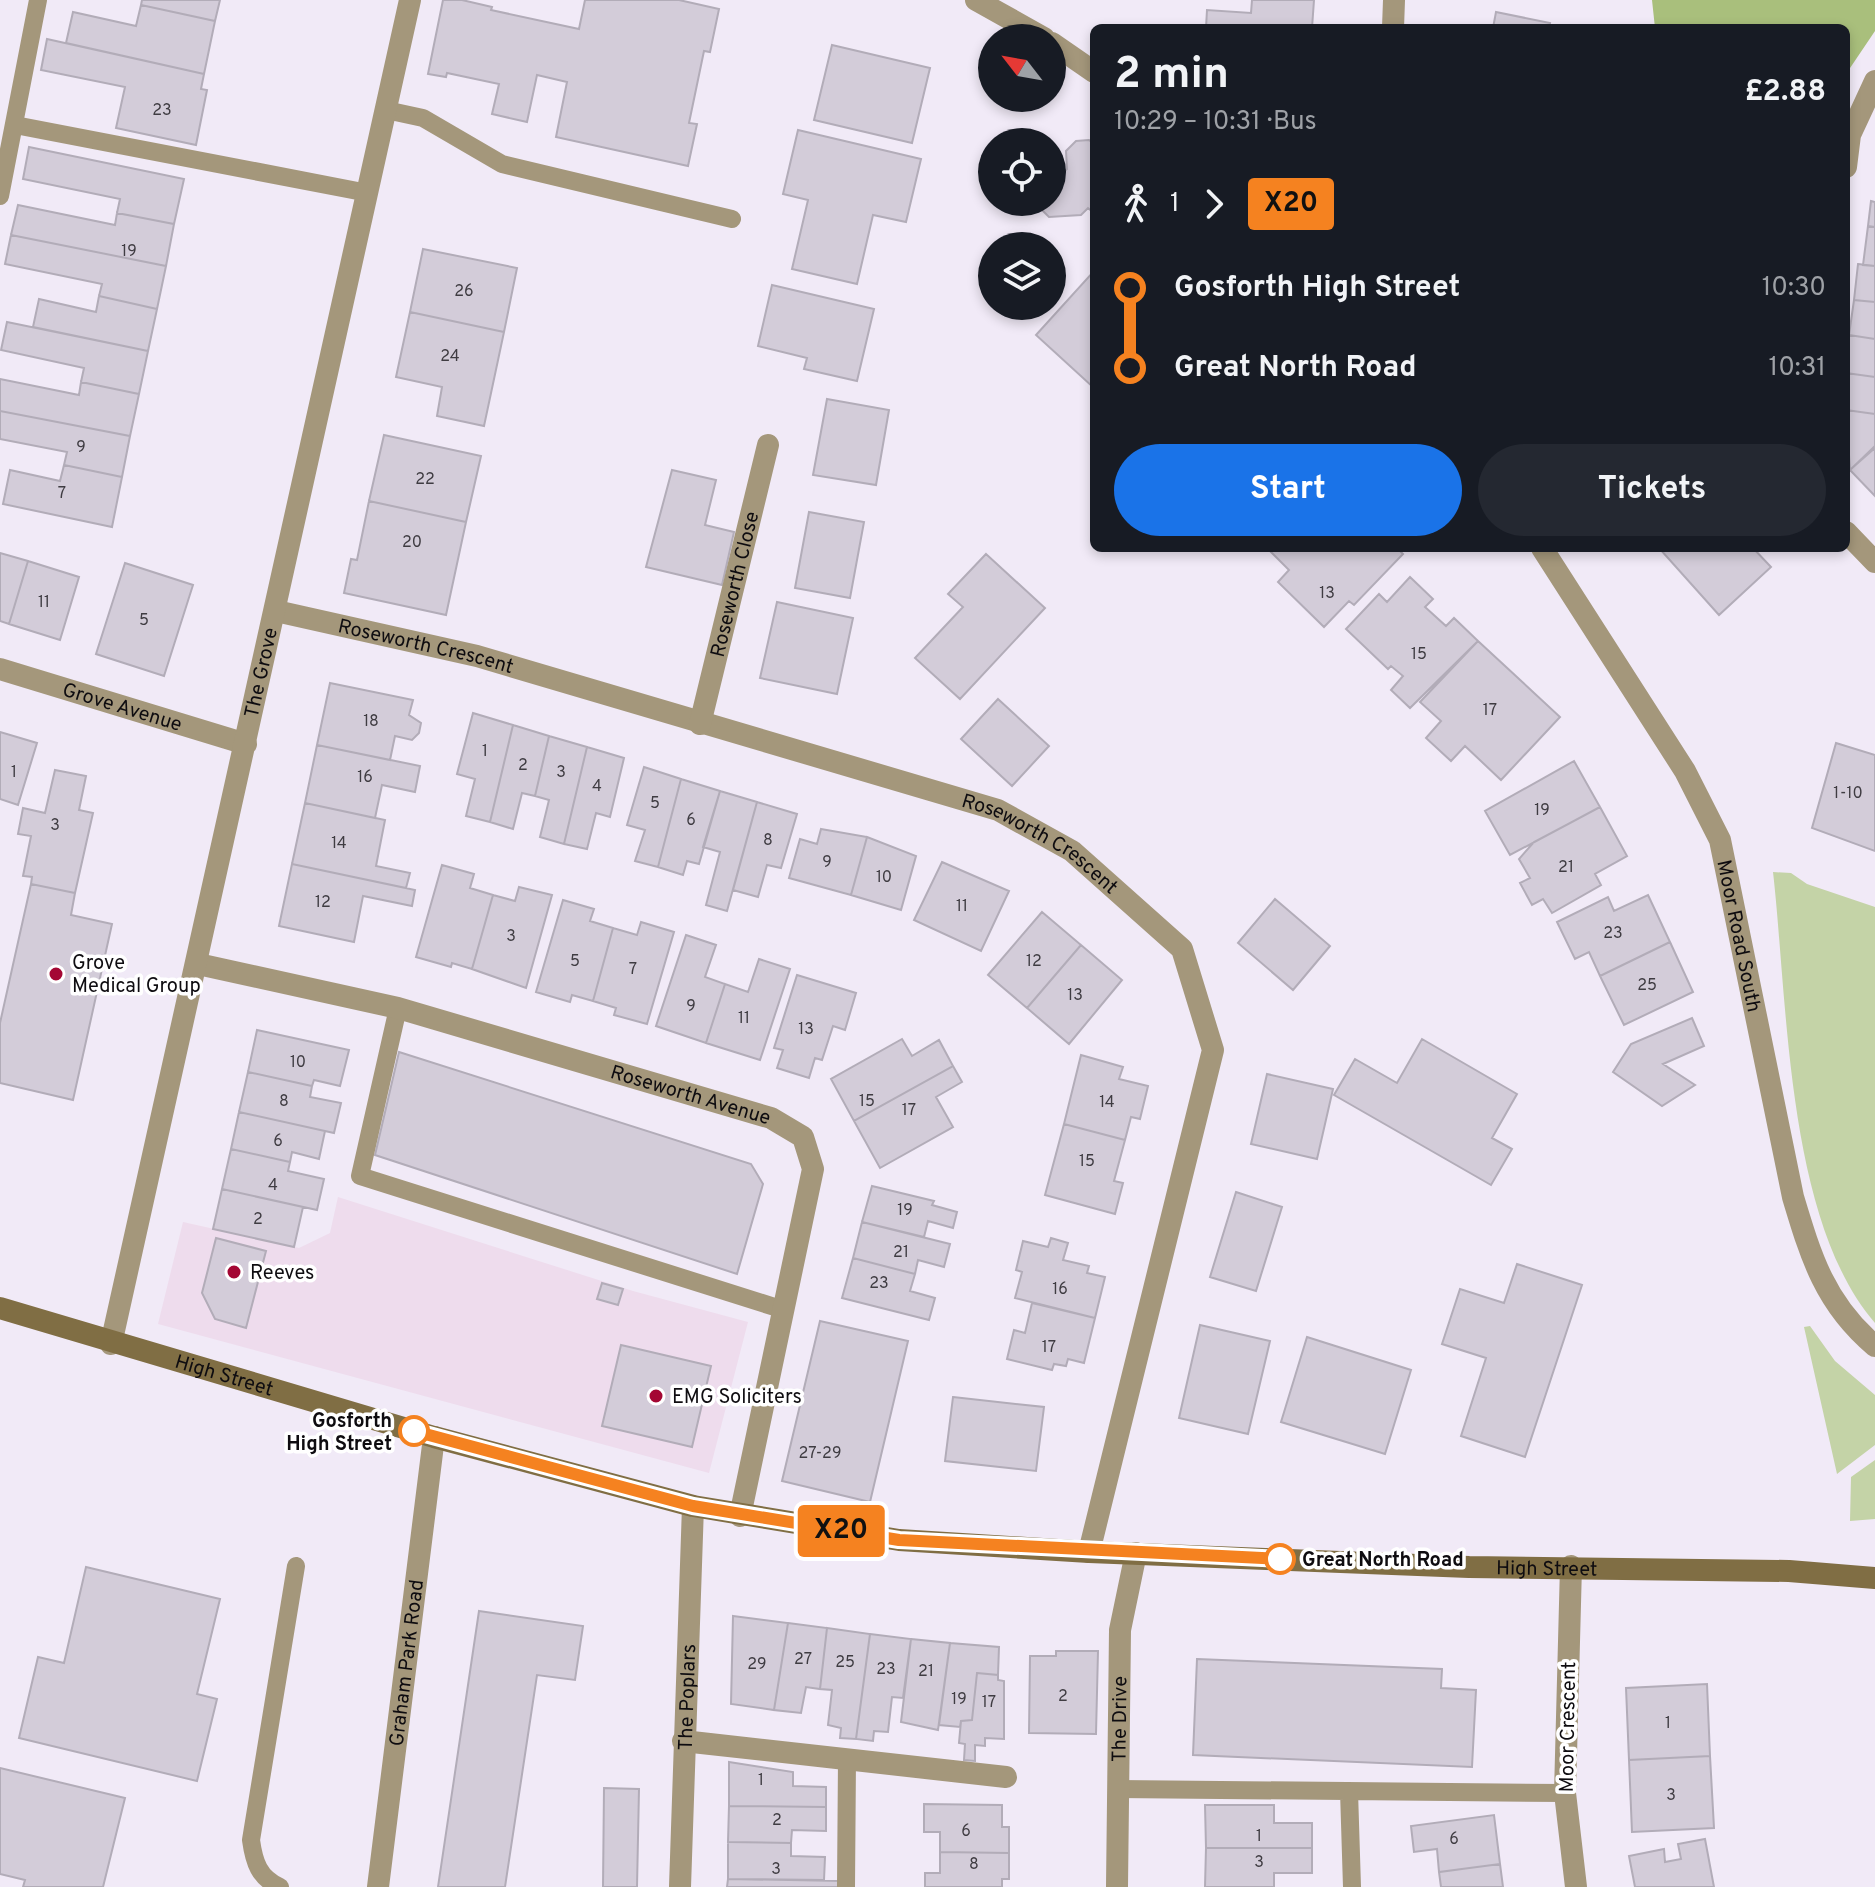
<!DOCTYPE html>
<html lang="en">
<head>
<meta charset="utf-8">
<style>
	:root { --surface:#171b24; --page:#242831; --text:#f1f3f6; --muted:#9ea1a6; --accent:#1a73e8 }
	body { margin:0; font-family:Overpass,sans-serif; background:var(--page); color:var(--text); height:100vh; display:flex; flex-direction:column; font-size:30px; white-space:nowrap }
	* { box-sizing:border-box; margin:0 }
	p { font-size:26px; color:var(--muted) }
	.icon { flex:none; width:44px; height:44px; fill:none; stroke:currentColor; stroke-width:2; stroke-linecap:round; stroke-linejoin:round }
	.map { position:relative; flex:1; overflow:hidden }
	.sheet { position:absolute; left:1090px; top:24px; width:760px; height:528px; display:flex; flex-direction:column; background:var(--surface); border-radius:12px; box-shadow:0 4px 12px #0003 }
	.sheet>* { flex:none }
	.badge { padding:0 16px; border-radius:6px; font-size:28px; line-height:52px }
	.needle { width:52px; rotate:301deg }
	.fabs { position:absolute; left:978px; top:24px; display:grid; gap:16px }
	.fabs a { display:grid; place-items:center; width:88px; height:88px; border-radius:50%; background:var(--surface); box-shadow:0 4px 12px #0003; font-size:40px }
	.map>.badge { position:absolute; translate:-50% -50%; box-shadow:0 0 0 4px #fff }
	.legs { display:flex; align-items:center; gap:12px; height:88px; padding:0 24px; font-size:26px }
	.legs p { margin-inline-start:auto }
	.summary { display:flex; align-items:center; justify-content:space-between; height:136px; padding:0 24px }
	h1 { font-size:44px; font-weight:700; line-height:60px }
	.cta { display:flex; gap:16px; margin-top:auto; padding:16px 24px }
	.cta a { flex:1; height:92px; border-radius:48px; background:var(--accent); color:#fff; font-size:32px; font-weight:700; line-height:92px; text-align:center }
	.cta a+a { background:var(--page); color:var(--text) }
	ul { padding:0 24px; list-style:none }
	li { display:flex; align-items:center; gap:28px; height:80px; font-size:30px }
	li i { display:grid; place-items:center; width:12px; height:100%; margin:0 10px; background:currentColor }
	li i::after { content:''; width:20px; height:20px; margin:-10px; border:6px solid; border-radius:50%; background:var(--surface) }
	li p { margin-inline-start:auto }
	li:first-child i { background:linear-gradient(#0000 50%,currentColor 0) }
	li:last-child i { background:linear-gradient(currentColor 50%,#0000 0) }
	.map>svg:first-child { display:block }
	.commercial { fill:#eedced }
	.green { fill:#c4d3a7 }
	.forest { fill:#a9bf7c }
	.building { fill:#d3ccd9; stroke:#b2acb8; stroke-width:2 }
	.lines { fill:none; stroke-linecap:round; stroke-linejoin:round }
	.service { stroke:#a4977b; stroke-width:18 }
	.minor { stroke:#a4977b; stroke-width:22 }
	.secondary { stroke:#806e44; stroke-width:22 }
	.line-1-casing { stroke:#fff; stroke-width:18 }
	.line-1 { stroke:#f58220; stroke-width:12 }
	.poi-dot { fill:#a40734; stroke:#fff; stroke-width:3 }
	.stop-1-dot { fill:#fff; stroke:#f58220; stroke-width:4 }
	.labels { text-anchor:middle; stroke-width:7; stroke-linejoin:round; paint-order:stroke }
	.number-label { font-size:16px; fill:#3f3c42 }
	.street-label { font-size:20px; fill:#0e0c10; stroke:#fff }
	.poi-label { font-size:20px; fill:#0e0c10; stroke:#fff; text-anchor:start }
	.stop-label { font-size:20px; font-weight:bold; fill:#0e0c10; stroke:#fff; text-anchor:end }
</style>
</head>
<body>
<div class="map">
<svg width="1875" height="1887" viewBox="0 0 1875 1887">
	<rect width="100%" height="100%" fill="#f1eaf7"/>
	<path class="commercial" d="M338 1197 633 1291 748 1322 709 1473 158 1324 183 1222 299 1248 330 1233Z"/>
	<path class="green" d="M1773 872 1791 873 1807 884 1875 907V1323C1786 1220 1788 1003 1773 872Z
		M1810 1326 1835 1361 1875 1395V1445L1837 1474 1804 1327Z
		M1875 1460V1519L1850 1521 1851 1477Z"/>
	<path class="forest" d="M1652 0H1875V31L1846 74V28H1655Z"/>
	<path class="building" d="M142 0H220L215 21 141 5Z
		M443 0H462L492 7 491 10 579 29 585 0H679L719 9 710 52 704 51 689 123 697 124 688 166 556 137 567 82 537 75 527 122 492 114 499 84 447 73 446 77 428 74Z
		M1252 0H1314L1312 28H1206L1207 10 1251 13Z
		M141 5 215 21 204 74 66 43 73 12 136 26Z
		M1496 12 1550 23 1549 28H1493Z
		M47 39 204 74 201 89 207 90 196 145 116 128 125 87 41 70Z
		M832 45 930 68 912 143 814 120Z
		M798 130 921 159 906 222 873 215 857 284 792 269 808 200 783 194Z
		M1089 140 1094 144V213L1088 208 1081 215 1049 217 1037 205 1052 202V155L1059 162 1053 168 1060 175 1067 169 1066 151 1076 141Z
		M29 147 184 179 174 224 117 213 120 199 23 179Z
		M1871 201 1875 202V227L1868 226Z
		M18 205 115 225 117 213 174 224 166 266 11 235Z
		M1868 226 1875 227V266L1863 265Z
		M11 235 166 266 157 309 99 296 102 284 5 264Z
		M423 249 517 268 504 332 410 312Z
		M1858 264 1875 266V302L1854 300Z
		M1094 271V388L1036 335Z
		M772 285 874 309 857 381 804 369 807 358 758 346Z
		M99 296 157 309 148 351 33 327 39 299 96 312Z
		M1854 300 1875 302V339L1849 335Z
		M410 312 504 332 484 426 437 416 442 387 396 377Z
		M7 322 148 351 139 394 81 382 84 368 1 350Z
		M1849 335 1875 339V377L1846 373Z
		M1846 373 1875 377V414L1846 410Z
		M0 379 79 395 81 382 139 394 130 436 0 411Z
		M827 399 889 410 876 485 813 475Z
		M1846 410 1875 414V448L1850 470Z
		M0 411 130 436 122 477 64 465 67 452 0 439Z
		M384 435 481 456 466 522 369 501Z
		M1874 447 1875 448V496L1850 470Z
		M64 465 122 477 112 527 3 504 10 470 60 481Z
		M672 470 716 480 705 525 734 532 722 585 646 567Z
		M369 501 466 522 446 615 344 593 351 559 357 560Z
		M809 512 864 522 850 598 795 588Z
		M1267 548H1397L1403 554 1354 605 1349 601 1324 627 1278 582 1289 570Z
		M1659 548H1753L1771 567 1719 615Z
		M0 553 28 561 9 624 0 621Z
		M986 554 1045 608 960 699 915 658 963 607 948 594Z
		M28 561 79 577 60 640 9 624Z
		M125 563 193 585 164 676 96 654Z
		M1410 577 1433 599 1425 607 1446 626 1454 618 1478 641 1410 708 1391 690 1403 676 1391 666 1388 669 1346 629 1379 594 1387 602Z
		M777 602 853 618 837 694 760 678Z
		M1478 641 1560 717 1501 780 1465 746 1451 761 1426 738 1441 721 1420 702Z
		M330 683 413 700 409 715 421 723 419 733 412 740 395 736 390 760 317 745Z
		M998 699 1049 746 1012 786 961 739Z
		M473 713 513 725 490 822 466 816 475 779 457 774Z
		M513 725 549 736 535 796 522 793 513 829 490 822Z
		M0 732 37 743 18 805 0 799Z
		M549 736 587 747 564 844 540 837 549 800 535 796Z
		M1836 743 1875 755V851L1812 828Z
		M317 745 420 766 415 792 382 785 375 818 305 803Z
		M587 747 624 758 610 817 596 813 587 849 564 844Z
		M1574 761 1600 807 1510 855 1485 811Z
		M644 767 681 779 658 867 635 861 645 830 627 825Z
		M55 770 86 776 79 810 93 813 75 893 31 884 32 877 23 876 31 836 18 834 23 808 45 813Z
		M681 779 720 791 699 864 687 861 683 875 658 867Z
		M720 791 757 802 727 911 706 905 720 852 703 847Z
		M757 802 797 814 781 868 767 865 758 897 733 890Z
		M305 803 385 820 376 866 410 873 406 888 292 864Z
		M1600 807 1627 856 1595 874 1601 885 1552 913 1543 899 1532 905 1520 883 1530 878 1519 859 1534 842Z
		M821 829 867 837 851 895 789 878 800 839 817 844Z
		M867 837 916 856 901 910 851 895Z
		M942 862 1009 891 981 951 914 920Z
		M292 864 415 890 412 906 363 896 354 942 279 926Z
		M442 865 474 874 470 888 493 895 472 969 452 963 451 967 416 957Z
		M31 884 75 893 71 915 112 924 73 1100 0 1083V1023Z
		M519 887 552 895 526 988 472 969 493 895 515 901Z
		M1648 895 1670 942 1600 976 1589 952 1575 959 1557 922 1608 897 1614 911Z
		M1275 899 1330 946 1293 990 1238 943Z
		M563 900 594 909 590 921 613 928 593 1001 572 995 570 1002 536 992Z
		M1042 912 1081 945 1027 1008 988 975Z
		M641 922 674 932 647 1024 614 1015 616 1008 593 1001 613 928 637 935Z
		M686 935 716 945 705 977 725 984 706 1043 656 1026Z
		M1670 942 1693 992 1624 1025 1600 976Z
		M1081 945 1122 980 1069 1044 1027 1008Z
		M759 959 790 969 760 1060 706 1043 725 984 748 992Z
		M797 975 856 993 845 1030 833 1026 822 1060 815 1058 809 1078 777 1068 783 1050 774 1048Z
		M1692 1018 1704 1046 1663 1064 1695 1085 1662 1106 1613 1072 1631 1044Z
		M257 1030 349 1050 340 1086 314 1080 312 1086 248 1072Z
		M902 1039 912 1056 939 1040 953 1066 854 1121 831 1079Z
		M1422 1039 1517 1094 1492 1138 1512 1149 1491 1185 1334 1095 1355 1059 1397 1083Z
		M399 1052 751 1164 763 1184 737 1274 375 1155Z
		M1081 1055 1123 1067 1119 1079 1148 1086 1140 1119 1131 1117 1125 1140 1064 1124Z
		M953 1066 962 1082 936 1097 953 1127 880 1168 854 1121Z
		M248 1072 312 1086 310 1097 341 1103 334 1133 239 1112Z
		M1267 1074 1333 1089 1317 1159 1251 1144Z
		M239 1112 325 1131 319 1159 292 1152 290 1162 231 1149Z
		M1064 1124 1125 1140 1114 1181 1123 1183 1115 1214 1045 1195Z
		M231 1149 290 1162 288 1171 324 1179 317 1210 222 1189Z
		M872 1186 934 1201 932 1205 957 1212 953 1228 928 1221 924 1237 862 1222Z
		M222 1189 303 1207 294 1247 213 1229Z
		M1236 1192 1282 1207 1256 1291 1210 1277Z
		M862 1222 950 1244 944 1267 918 1260 915 1274 853 1258Z
		M216 1238 266 1251 246 1328 215 1319 202 1293Z
		M1051 1238 1068 1243 1063 1260 1089 1266 1087 1273 1105 1277 1095 1318 1015 1298 1022 1272 1016 1270 1023 1241 1048 1247Z
		M853 1258 915 1274 910 1291 935 1298 929 1320 842 1298Z
		M1517 1264 1582 1285 1525 1457 1461 1436 1486 1358 1442 1344 1460 1289 1504 1303Z
		M602 1283 623 1289 618 1305 597 1299Z
		M1032 1303 1095 1318 1084 1363 1068 1359 1066 1366 1054 1364 1052 1370 1007 1359 1014 1330 1025 1333Z
		M820 1321 908 1341 870 1502 782 1481Z
		M1200 1325 1270 1341 1248 1434 1179 1418Z
		M1307 1337 1411 1370 1385 1454 1281 1422Z
		M621 1345 711 1366 692 1447 602 1426Z
		M953 1397 1044 1407 1036 1471 945 1461Z
		M86 1567 220 1599 197 1694 217 1699 197 1781 19 1738 38 1657 64 1663Z
		M479 1611 583 1626 575 1680 537 1675 505 1887H438Z
		M733 1616 788 1623 774 1710 731 1704Z
		M788 1623 827 1628 820 1689 806 1687 801 1713 774 1710Z
		M827 1628 870 1634 856 1739 840 1738 841 1728 828 1725 832 1690 820 1689Z
		M870 1634 911 1639 903 1698 892 1697 888 1732 874 1731 873 1741 856 1739Z
		M911 1639 950 1643 938 1730 901 1722Z
		M950 1643 999 1647 998 1675 977 1673 972 1720 961 1721 960 1727 939 1725Z
		M1056 1651H1098L1096 1734 1029 1733 1030 1656H1056Z
		M1197 1659 1442 1669 1441 1688 1476 1690 1472 1767 1193 1755Z
		M977 1673 998 1675V1680L1004 1681V1739L985 1738V1746L975 1745V1761L964 1760 965 1744 959 1743 961 1721 972 1720Z
		M1707 1684 1710 1756 1629 1760 1626 1688Z
		M1710 1756 1714 1828 1632 1832 1629 1760Z
		M729 1762 793 1772V1786L826 1787V1807L729 1806Z
		M0 1768 125 1798 103 1887H23L25 1880 0 1874Z
		M604 1788 639 1789 637 1887H603Z
		M924 1804 1002 1805V1827H1009V1853L940 1852V1832H924Z
		M1205 1805H1274V1823H1312V1848H1206Z
		M729 1806 826 1807V1831L792 1830 791 1843 728 1842Z
		M1494 1815 1500 1864 1439 1872 1437 1849 1414 1852 1411 1826Z
		M1705 1839 1714 1887H1635L1629 1856 1664 1849 1665 1862 1681 1859 1678 1844Z
		M728 1842 791 1843V1856L825 1857 824 1880 728 1879Z
		M1206 1848H1312V1873H1274V1887H1205Z
		M940 1852 1009 1853V1879H1002V1887H925V1873H940Z
		M1500 1864 1503 1887H1441L1439 1872Z
		M728 1879 843 1881V1887H727Z"/>
	<g class="lines">
		<path class="service" d="M386 110 423 118 502 164 732 219
			M15 125 368 193
			M0 196 38 0
			M398 1008 360 1176 781 1309
			M1117 1789 1565 1793
			M1349 1791 1352 1887
			M280 1887C259 1878 254 1862 251 1840L296 1566
			M846 1887 847 1759"/>
		<g class="minor">
			<path d="M976 0 1044 38"/>
			<path d="M1393 28 1394 0"/>
			<path d="M1052 43 1094 72"/>
			<path d="M1846 167 1850 135 1875 81"/>
			<path d="M1846 532 1875 562"/>
			<path id="s1" d="M1542 548 1685 771 1720 840 1793 1197C1811 1257 1825 1304 1875 1346"/>
			<path id="s2" d="M276 611 477 656 998 810 1072 851 1182 949 1213 1050 1089 1552"/>
			<path id="s3" d="M0 669 246 744"/>
			<path id="s4" d="M700 724 768 445"/>
			<path id="s5" d="M198 964 398 1008 771 1118 803 1137 813 1169 740 1516"/>
			<path id="s6" d="M111 1344 410 0"/>
			<path d="M1571 1566 1565 1793 1576 1887"/>
			<path d="M683 1741 1006 1777"/>
			<path id="s7" d="M378 1887 434 1437"/>
			<path id="s8" d="M680 1887 693 1506"/>
			<path id="s9" d="M1117 1887 1120 1630 1136 1553"/>
		</g>
		<path class="secondary" id="s10" d="M0 1308 434 1437 693 1506 899 1540 1089 1552 1469 1567 1789 1571 1875 1578"/>
	</g>
	<g class="lines">
		<defs>
			<path id="line-1" d="M414 1431 693 1506 899 1540 1280 1559"/>
		</defs>
		<use href="#line-1" class="line-1-casing"/>
		<use href="#line-1" class="line-1"/>
	</g>
	<g class="poi-dot">
		<circle cx="56" cy="974" r="8"/>
		<circle cx="234" cy="1272" r="8"/>
		<circle cx="656" cy="1396" r="8"/>
	</g>
	<g class="stop-1-dot">
		<circle cx="414" cy="1431" r="14"/>
		<circle cx="1280" cy="1559" r="14"/>
	</g>
	<g class="labels">
		<g class="number-label">
			<text x="162" y="115">23</text>
			<text x="129" y="256">19</text>
			<text x="464" y="296">26</text>
			<text x="450" y="361">24</text>
			<text x="81" y="452">9</text>
			<text x="425" y="484">22</text>
			<text x="62" y="498">7</text>
			<text x="412" y="547">20</text>
			<text x="1327" y="598">13</text>
			<text x="44" y="607">11</text>
			<text x="144" y="625">5</text>
			<text x="1419" y="659">15</text>
			<text x="1490" y="715">17</text>
			<text x="371" y="726">18</text>
			<text x="485" y="756">1</text>
			<text x="523" y="770">2</text>
			<text x="14" y="777">1</text>
			<text x="561" y="777">3</text>
			<text x="365" y="782">16</text>
			<text x="597" y="791">4</text>
			<text x="1848" y="798">1-10</text>
			<text x="655" y="808">5</text>
			<text x="1542" y="815">19</text>
			<text x="691" y="825">6</text>
			<text x="55" y="830">3</text>
			<text x="768" y="845">8</text>
			<text x="339" y="848">14</text>
			<text x="827" y="867">9</text>
			<text x="1566" y="872">21</text>
			<text x="884" y="882">10</text>
			<text x="323" y="907">12</text>
			<text x="962" y="911">11</text>
			<text x="1613" y="938">23</text>
			<text x="511" y="941">3</text>
			<text x="575" y="966">5</text>
			<text x="1034" y="966">12</text>
			<text x="633" y="974">7</text>
			<text x="1647" y="990">25</text>
			<text x="1075" y="1000">13</text>
			<text x="691" y="1011">9</text>
			<text x="744" y="1023">11</text>
			<text x="806" y="1034">13</text>
			<text x="298" y="1067">10</text>
			<text x="284" y="1106">8</text>
			<text x="867" y="1106">15</text>
			<text x="1107" y="1107">14</text>
			<text x="909" y="1115">17</text>
			<text x="278" y="1146">6</text>
			<text x="1087" y="1166">15</text>
			<text x="273" y="1190">4</text>
			<text x="905" y="1215">19</text>
			<text x="258" y="1224">2</text>
			<text x="901" y="1257">21</text>
			<text x="879" y="1288">23</text>
			<text x="1060" y="1294">16</text>
			<text x="1049" y="1352">17</text>
			<text x="820" y="1458">27-29</text>
			<text x="803" y="1664">27</text>
			<text x="845" y="1667">25</text>
			<text x="757" y="1669">29</text>
			<text x="886" y="1674">23</text>
			<text x="926" y="1676">21</text>
			<text x="1063" y="1701">2</text>
			<text x="959" y="1704">19</text>
			<text x="989" y="1707">17</text>
			<text x="1668" y="1728">1</text>
			<text x="761" y="1785">1</text>
			<text x="1671" y="1800">3</text>
			<text x="777" y="1825">2</text>
			<text x="966" y="1836">6</text>
			<text x="1259" y="1841">1</text>
			<text x="1454" y="1844">6</text>
			<text x="1259" y="1867">3</text>
			<text x="974" y="1869">8</text>
			<text x="776" y="1874">3</text>
		</g>
		<g class="street-label">
			<text dy="7" stroke="none"><textPath href="#s4" startOffset="144">Roseworth Close</textPath></text>
			<text dy="7" stroke="none"><textPath href="#s2" startOffset="154">Roseworth Crescent</textPath></text>
			<text dy="7" stroke="none"><textPath href="#s6" startOffset="688">The Grove</textPath></text>
			<text dy="7" stroke="none"><textPath href="#s3" startOffset="128">Grove Avenue</textPath></text>
			<text dy="7" stroke="none"><textPath href="#s2" startOffset="802">Roseworth Crescent</textPath></text>
			<text dy="7" stroke="none"><textPath href="#s1" startOffset="440">Moor Road South</textPath></text>
			<text dy="7" stroke="none"><textPath href="#s5" startOffset="510">Roseworth Avenue</textPath></text>
			<text dy="7" stroke="none"><textPath href="#s10" startOffset="234">High Street</textPath></text>
			<text dy="7" stroke="none"><textPath href="#s10" startOffset="1578">High Street</textPath></text>
			<text dy="7" stroke="none"><textPath href="#s7" startOffset="226">Graham Park Road</textPath></text>
			<text dy="7" stroke="none"><textPath href="#s8" startOffset="190">The Poplars</textPath></text>
			<text dy="7" stroke="none"><textPath href="#s9" startOffset="168">The Drive</textPath></text>
			<text transform="translate(1567 1727) rotate(-89)" y="7">Moor Crescent</text>
		</g>
		<g class="poi-label">
			<text x="72" y="969">Grove<tspan x="72" dy="23">Medical Group</tspan></text>
			<text x="250" y="1279">Reeves</text>
			<text x="672" y="1403">EMG Soliciters</text>
		</g>
		<g class="stop-label">
			<text x="392" y="1427">Gosforth<tspan x="392" dy="23">High Street</tspan></text>
			<text x="1302" y="1566" text-anchor="start">Great North Road</text>
		</g>
	</g>
</svg>
<div class="fabs">
<a><svg class="needle" viewBox="-14 -14 28 28"><path d="M0-13l5 13h-10z" fill="#e53935"/><path d="M0 13l5-13h-10z" fill="#9ea1a6"/></svg></a>
<a><svg class="icon" aria-label="locate" viewBox="0 0 24 24"><circle cx="12" cy="12" r="6"/><path d="M12 2v4M12 18v4M2 12h4M18 12h4"/></svg></a>
<a><svg class="icon" aria-label="layers" viewBox="0 0 24 24"><path d="M12 4l9 5-9 5-9-5zM3 14l9 5 9-5"/></svg></a>
</div>
<b class="badge" style="left:841px;top:1531px;background:#f58220;color:#111">X20</b>
<section class="sheet">
<div class="summary"><div><h1>2 min</h1><p>10:29 – 10:31 · Bus</p></div><b>£2.88</b></div>
<div class="legs"><svg class="icon" aria-label="walk" viewBox="0 0 24 24"><circle cx="13" cy="4" r="2"/><path d="M13 8l-2 6 4 7M11 14l-3 7M7 12l3-4h3l4 4"/></svg>1<svg class="icon" aria-label="forward" viewBox="0 0 24 24"><path d="M9 5l7 7-7 7"/></svg><b class="badge" style="background:#f58220;color:#111">X20</b></div>
<ul>
<li><i style="color:#f58220"></i><b>Gosforth High Street</b><p>10:30</p></li>
<li><i style="color:#f58220"></i><b>Great North Road</b><p>10:31</p></li>
</ul>
<div class="cta"><a>Start</a><a>Tickets</a></div>
</section>
</div>
</body>
</html>
